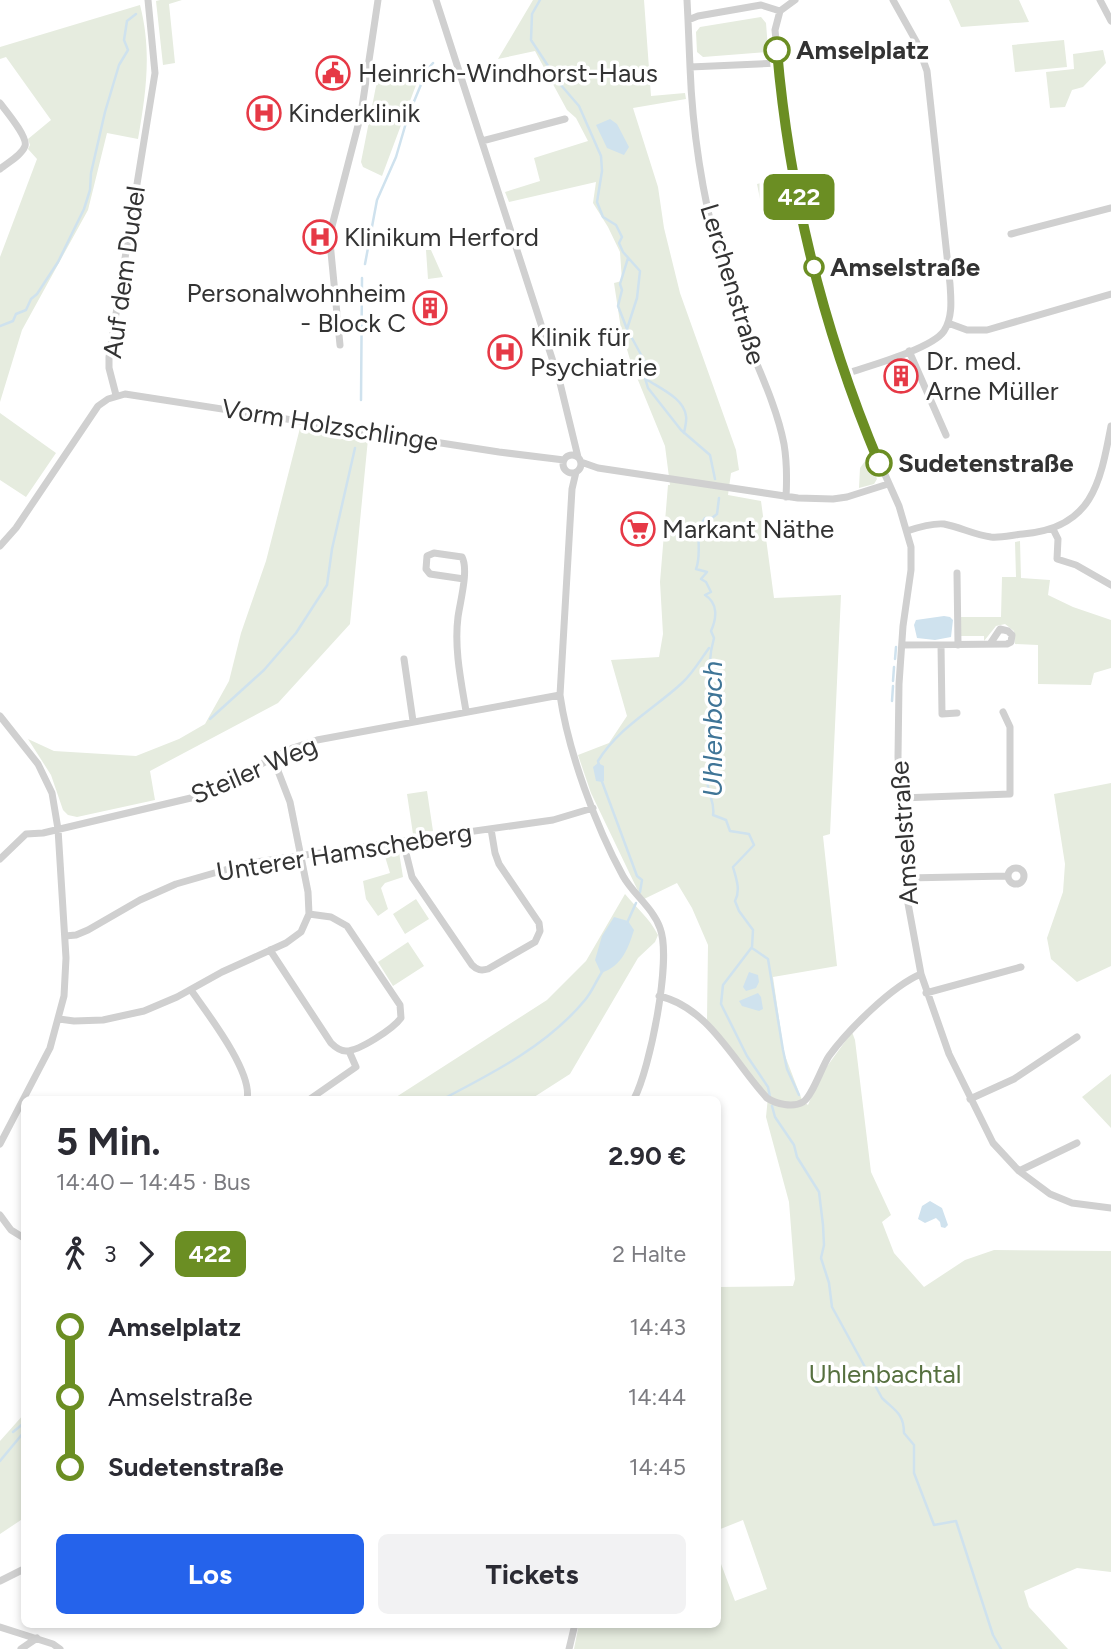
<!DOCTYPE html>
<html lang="de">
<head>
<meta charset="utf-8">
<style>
	:root { --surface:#fff; --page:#f2f2f3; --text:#2b2b33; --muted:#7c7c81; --accent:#2563eb }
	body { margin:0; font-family:Figtree,sans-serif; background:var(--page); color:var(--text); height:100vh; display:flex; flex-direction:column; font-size:26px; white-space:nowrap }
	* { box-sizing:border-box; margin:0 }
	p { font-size:23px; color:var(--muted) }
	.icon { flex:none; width:38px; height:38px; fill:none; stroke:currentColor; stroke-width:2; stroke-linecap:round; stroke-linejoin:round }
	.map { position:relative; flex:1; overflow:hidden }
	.sheet { position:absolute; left:21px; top:1096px; width:700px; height:532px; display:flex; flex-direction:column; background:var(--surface); border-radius:10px; box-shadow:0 4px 10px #0003 }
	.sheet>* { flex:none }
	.badge { padding:0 14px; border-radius:10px; font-size:24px; line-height:46px }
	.map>.badge { position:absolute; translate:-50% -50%; box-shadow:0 0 0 4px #fff }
	.legs { display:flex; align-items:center; gap:10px; height:77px; padding:0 35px; font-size:23px }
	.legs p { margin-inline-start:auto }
	.summary { display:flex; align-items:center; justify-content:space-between; height:119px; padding:0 35px }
	h1 { font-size:38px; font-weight:700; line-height:52px }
	.button { display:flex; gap:14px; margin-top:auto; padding:14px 35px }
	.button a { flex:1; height:80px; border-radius:10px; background:var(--accent); color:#fff; font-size:28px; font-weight:700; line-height:80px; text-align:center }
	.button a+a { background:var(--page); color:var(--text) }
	ul { padding:0 35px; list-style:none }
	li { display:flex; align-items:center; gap:24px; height:70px; font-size:26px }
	li i { display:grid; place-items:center; width:10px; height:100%; margin:0 9px; background:currentColor }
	li i::after { content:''; width:18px; height:18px; margin:-9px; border:5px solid; border-radius:50%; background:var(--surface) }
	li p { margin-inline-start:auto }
	li:first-child i { background:linear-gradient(#0000 50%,currentColor 0) }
	li:last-child i { background:linear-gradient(currentColor 50%,#0000 0) }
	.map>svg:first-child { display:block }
	.green { fill:#e6ecdf }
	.water { fill:#cfe2ee }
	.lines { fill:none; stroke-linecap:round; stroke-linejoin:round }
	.stream { stroke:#cfe2ee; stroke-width:2.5 }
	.minor { stroke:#d0d0d0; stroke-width:7 }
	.line-1-casing { stroke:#fff; stroke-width:16 }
	.line-1 { stroke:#6b8e23; stroke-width:10 }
	.stop-1-dot { fill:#fff; stroke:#6b8e23; stroke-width:3.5 }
	.labels { text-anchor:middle; stroke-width:7; stroke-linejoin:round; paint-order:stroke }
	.stop-label { font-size:26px; font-weight:bold; fill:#333; stroke:#fff; text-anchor:start }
	.poi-label { font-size:26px; fill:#333; stroke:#fff; text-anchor:start }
	.street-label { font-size:26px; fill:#333; stroke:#fff }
	.park-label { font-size:26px; fill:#56703f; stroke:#fff }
	.water-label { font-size:28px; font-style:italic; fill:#3f7597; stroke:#fff }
</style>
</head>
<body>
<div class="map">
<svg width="1111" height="1649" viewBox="0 0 1111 1649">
	<rect width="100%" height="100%" fill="#fff"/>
	<path class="green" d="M160 0H182L169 4 175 63 163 65 156 1Z
		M533 0H644L651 96 685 93 686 99 633 108 658 187 664 228 680 293 736 450 739 470 731 473 728 495 761 501 774 598 841 595 830 834 823 836 837 966 773 977 784 1053 802 1100 808 1105 820 1076 852 1032 855 1040 871 1172 891 1215 882 1222 894 1253 924 1287 965 1260 994 1250 1111 1251V1572L1077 1568 1024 1591 1029 1607 1068 1649H574L579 1624H718V1556L735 1601 767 1589 743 1520 718 1530V1287L793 1286 795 1279 789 1202 766 1117 768 1097 707 1020 708 945 692 908 677 883 644 899 639 893 591 793 578 755 609 743 627 716 611 660 659 657 663 634 660 582 668 485H670L665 446 631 363 621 329 614 283 622 281 620 252 608 227 593 203 596 182 509 202 505 192 540 181 534 158 588 141 576 118 567 110 535 51 498 59Z
		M949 0H1019L1029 22 961 27Z
		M140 5C152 51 146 93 138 139L107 133 88 210 22 330 0 402V257L37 159 28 149 30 145 28 139 51 120 6 57 0 59V47Z
		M761 17 766 23 768 49 766 52 703 57 697 52 696 32 700 27Z
		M1064 40 1067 67 1015 72 1012 45Z
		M1103 50 1106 63 1083 87 1072 90 1065 107 1050 108 1046 72 1074 69 1073 54Z
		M379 71 394 74 395 77 402 78 403 75 419 77 382 176 363 167 361 162Z
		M787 176 793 209 764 219 757 184Z
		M426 250H431L443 277 428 279Z
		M0 413 56 453 26 497 0 480Z
		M300 428 368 439 350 624 278 703 150 771 155 800 77 817 68 815 63 810 51 775 28 739 54 751 136 756 179 739 205 724 229 681 241 633 266 561Z
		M868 457 877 479 874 484 859 488 860 468Z
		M1020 541 1021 578 1050 580 1048 595 1073 607 1111 620V668L1094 673 1091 685 1038 684V645L1015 644 1014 631 1005 624 996 626 984 641V636H960L961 617H1001L1002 577H1016L1015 542Z
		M1111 783V966L1077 982 1051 959 1047 938 1063 892 1065 864 1054 794Z
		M427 791 433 831 413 834 407 794Z
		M394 849 399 852 403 877 385 883 381 888 388 909 378 916 366 899 363 881 390 873 383 850Z
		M625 894C638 910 648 916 658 935L655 942 638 958 570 1074 531 1099H393L547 1000 586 961Z
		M416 899 429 919 405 934 393 914Z
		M408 942 424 966 393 986 378 962Z
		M1111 1074V1128L1082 1097Z
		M24 1414V1518L0 1534V1441Z"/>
	<path class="water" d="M610 119 617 124 629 147 624 155 607 148 596 125Z
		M944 616 950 617 953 620 951 637 935 640 917 638 914 625 916 620Z
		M598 763 604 766V781L602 782 596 781 593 767Z
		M614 917 628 921 634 930C628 949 622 966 601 973L595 960 602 936Z
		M749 972 758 975 759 982 756 988 746 991 743 987Z
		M758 993 761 997 763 1009 759 1011 742 1006 739 1001Z
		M930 1201 942 1208 948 1225 945 1228 941 1227 940 1222 936 1218 925 1223 918 1219 922 1206Z"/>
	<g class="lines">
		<path class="stream" d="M540 0 532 14 531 40 560 84 579 106 601 156 602 171 597 202 603 217 616 225 622 237 619 243 623 252 640 271 637 298 627 329 645 362 644 375 648 388 681 430 710 455 715 479
			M365 264 377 200 396 157 408 116 427 70 433 63
			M0 326 13 321 16 314 26 310 31 299 37 294 58 262 84 209 90 190 91 173 105 112 119 65 128 50 124 40 127 21 136 14
			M627 329 618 306 622 290 620 284 628 258
			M646 379C659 388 684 398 686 416 687 421 685 427 684 433
			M361 400 362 278
			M719 498 717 514 712 518H705C693 533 703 552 696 569L707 572 701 579 706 582 711 592 705 595C718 603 717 618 711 631L714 638C710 652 707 675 713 688 710 696 711 713 713 721L709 726C715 741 705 770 708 787 710 798 715 804 713 815L726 820 730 831 749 834 754 845 733 867C736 878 741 890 735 901L739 911 753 930 752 947 723 985 721 1004 747 1056 768 1087 770 1097
			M895 659 896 647
			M893 681 894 667
			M892 701 893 686
			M210 719 264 670 296 633 327 585 332 549 355 448
			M599 765 598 761C619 727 654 709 682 683 693 673 701 659 709 648
			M601 779 637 876 642 880 640 892
			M627 923 636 903
			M752 948 768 959 783 1050 787 1069 799 1095
			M443 1099C493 1073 548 1045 585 1000 592 992 596 981 602 972
			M772 1106 775 1117 794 1145 797 1157 819 1192 823 1225 824 1245 821 1258 829 1283 832 1307 882 1398C894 1410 904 1413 904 1433L914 1445V1473L934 1525 956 1521 993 1635 1001 1649
			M13 1432 24 1423
			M0 1461 24 1432"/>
		<path class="minor" d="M436 0 560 383 578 457
			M687 0 688 20
			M1100 0 1111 21
			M780 11 775 30 780 83 790 152 813 262 845 374 870 441 899 506 911 547V570L903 626 899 684 898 757 907 898 921 974 949 1054 993 1143 1019 1171 1050 1194 1072 1203 1111 1208
			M780 11 795 0
			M778 63 690 67 688 20 698 16 761 5 780 11
			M690 67C693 146 708 227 733 303 748 349 775 397 784 444 787 462 787 479 786 497
			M0 103C6 111 28 137 25 146 22 155 7 163 0 169
			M482 141 565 119
			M1011 234 1111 208
			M948 323 967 330H987L1111 294
			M340 345 330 242 332 226 361 114 378 0
			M909 351 946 435
			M845 374C866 367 932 349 944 331 953 317 951 299 950 284L927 71 917 43 893 0
			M116 395 109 368V357L155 73 148 0
			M563 464a9 9 0 1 1 18 0a9 9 0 1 1-18 0Z
			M581 462 598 468 798 498 833 499 847 497 888 484
			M576 472 572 489 560 695C568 751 596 827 623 876 633 894 653 908 660 928 672 959 650 1069 634 1099
			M1053 529 1058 539 1057 559 1076 565 1111 585
			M907 531C919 527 932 523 944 524 960 527 975 535 991 537 1001 538 1012 535 1023 534 1092 528 1100 484 1111 426
			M0 546 16 528 98 406 108 399 125 394 499 452 564 460
			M957 573 958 645
			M464 579 430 574 426 569 427 556 434 553 462 557C469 570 460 602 458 617 454 648 461 681 466 711
			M902 645 1007 644 1011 642 1012 635 1008 631 1000 629 990 644
			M941 645 942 714 957 713
			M404 659 413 721
			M0 716 38 764 52 793 58 829 66 958 64 996 50 1048 0 1144
			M901 798 1010 794V727L1003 712
			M403 841 412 877 472 965C477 970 481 971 488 969L535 942 540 931 539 923 499 864 495 853 491 829
			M0 859 26 834 43 833 195 797 293 748 317 740 560 695
			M1008 876a8 8 0 1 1 16 0a8 8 0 1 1-16 0Z
			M906 878 1008 876
			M65 936 76 935 88 930 140 900 176 884 249 863 553 820 593 808
			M270 950 331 1043C335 1047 340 1051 346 1051 359 1051 393 1029 401 1018L400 1005 347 926 331 917 309 914
			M191 990C207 1013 253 1072 247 1099
			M926 993 1021 967
			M659 996C709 1007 735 1064 767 1098 776 1104 793 1108 803 1102 812 1097 822 1066 829 1056 848 1030 892 986 921 974
			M59 1019 74 1021 103 1020 144 1011 177 997 222 972 286 943 301 932 309 914 308 892 290 802 273 758
			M310 1099 356 1067 349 1051
			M970 1099 1014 1079 1077 1037
			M1019 1171 1077 1143
			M0 1215 11 1230 24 1238
			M0 1581 24 1569
			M0 1627 53 1644 60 1649
			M21 1649 37 1638
			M569 1649 575 1624"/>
	</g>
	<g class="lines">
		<defs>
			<path id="line-1" d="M777 50C789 191 824 332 879 463"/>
		</defs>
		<use href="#line-1" class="line-1-casing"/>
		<use href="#line-1" class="line-1"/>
	</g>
	<defs>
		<symbol id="civic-ring" viewBox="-11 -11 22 22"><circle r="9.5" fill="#fff" stroke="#e63946" stroke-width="1.5"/><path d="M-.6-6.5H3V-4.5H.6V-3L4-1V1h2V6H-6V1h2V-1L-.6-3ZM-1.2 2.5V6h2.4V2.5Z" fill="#e63946"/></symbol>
		<symbol id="hospital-ring" viewBox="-11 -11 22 22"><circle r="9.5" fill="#fff" stroke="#e63946" stroke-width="1.5"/><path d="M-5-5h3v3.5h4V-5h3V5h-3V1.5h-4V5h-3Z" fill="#e63946"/></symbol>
		<symbol id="building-ring" viewBox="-11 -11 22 22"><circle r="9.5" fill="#fff" stroke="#e63946" stroke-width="1.5"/><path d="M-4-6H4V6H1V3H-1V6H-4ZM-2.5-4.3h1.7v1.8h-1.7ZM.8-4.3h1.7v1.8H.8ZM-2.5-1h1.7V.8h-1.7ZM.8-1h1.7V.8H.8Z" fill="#e63946"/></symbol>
		<symbol id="supermarket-ring" viewBox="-11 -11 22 22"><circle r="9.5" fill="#fff" stroke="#e63946" stroke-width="1.5"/><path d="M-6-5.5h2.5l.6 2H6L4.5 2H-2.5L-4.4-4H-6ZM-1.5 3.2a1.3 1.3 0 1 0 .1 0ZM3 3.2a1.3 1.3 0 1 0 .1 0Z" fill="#e63946"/></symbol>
	</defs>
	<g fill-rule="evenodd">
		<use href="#civic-ring" x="314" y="54" width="38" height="38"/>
		<use href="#hospital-ring" x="245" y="94" width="38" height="38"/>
		<use href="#hospital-ring" x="301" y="218" width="38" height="38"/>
		<use href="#building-ring" x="411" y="289" width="38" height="38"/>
		<use href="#hospital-ring" x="486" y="333" width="38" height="38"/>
		<use href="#building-ring" x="882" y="357" width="38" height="38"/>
		<use href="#supermarket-ring" x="619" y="510" width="38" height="38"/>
	</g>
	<g class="stop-1-dot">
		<circle cx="777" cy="50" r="12"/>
		<circle cx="814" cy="267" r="9"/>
		<circle cx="879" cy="463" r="12"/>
	</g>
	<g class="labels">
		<g class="stop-label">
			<text x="796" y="59">Amselplatz</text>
			<text x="830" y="276">Amselstraße</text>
			<text x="898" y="472">Sudetenstraße</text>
		</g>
		<g class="poi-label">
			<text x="358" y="82">Heinrich-Windhorst-Haus</text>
			<text x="288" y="122">Kinderklinik</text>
			<text x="344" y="246">Klinikum Herford</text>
			<text x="406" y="302" text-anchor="end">Personalwohnheim<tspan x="406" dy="30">- Block C</tspan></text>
			<text x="530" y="346">Klinik für<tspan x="530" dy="30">Psychiatrie</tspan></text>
			<text x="926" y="370">Dr. med.<tspan x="926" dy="30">Arne Müller</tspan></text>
			<text x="662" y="538">Markant Näthe</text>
		</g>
		<g class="street-label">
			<text transform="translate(124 272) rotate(-82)" y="9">Auf dem Dudel</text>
			<text transform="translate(733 284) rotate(73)" y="9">Lerchenstraße</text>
			<text transform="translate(330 425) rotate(9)" y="9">Vorm Holzschlinge</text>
			<text transform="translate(254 770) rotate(-23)" y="9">Steiler Weg</text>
			<text transform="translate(904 833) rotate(-94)" y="9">Amselstraße</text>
			<text transform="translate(344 852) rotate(-9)" y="9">Unterer Hamscheberg</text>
		</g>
		<g class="park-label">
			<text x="885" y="1383">Uhlenbachtal</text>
		</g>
		<g class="water-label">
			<text transform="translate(712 729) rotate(-90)" y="10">Uhlenbach</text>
		</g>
	</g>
</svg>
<b class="badge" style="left:799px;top:197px;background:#6b8e23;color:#fff">422</b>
<section class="sheet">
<div class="summary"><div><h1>5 Min.</h1><p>14:40 – 14:45 · Bus</p></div><b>2.90 €</b></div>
<div class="legs"><svg class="icon" aria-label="walk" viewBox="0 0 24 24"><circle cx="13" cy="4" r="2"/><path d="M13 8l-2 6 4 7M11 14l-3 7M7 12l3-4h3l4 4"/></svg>3<svg class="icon" aria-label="forward" viewBox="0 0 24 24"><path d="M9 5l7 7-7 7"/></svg><b class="badge" style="background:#6b8e23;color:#fff">422</b><p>2 Halte</p></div>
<ul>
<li><i style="color:#6b8e23"></i><b>Amselplatz</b><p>14:43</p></li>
<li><i style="color:#6b8e23"></i><span>Amselstraße</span><p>14:44</p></li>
<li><i style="color:#6b8e23"></i><b>Sudetenstraße</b><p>14:45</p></li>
</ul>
<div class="button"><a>Los</a><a>Tickets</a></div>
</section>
</div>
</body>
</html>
